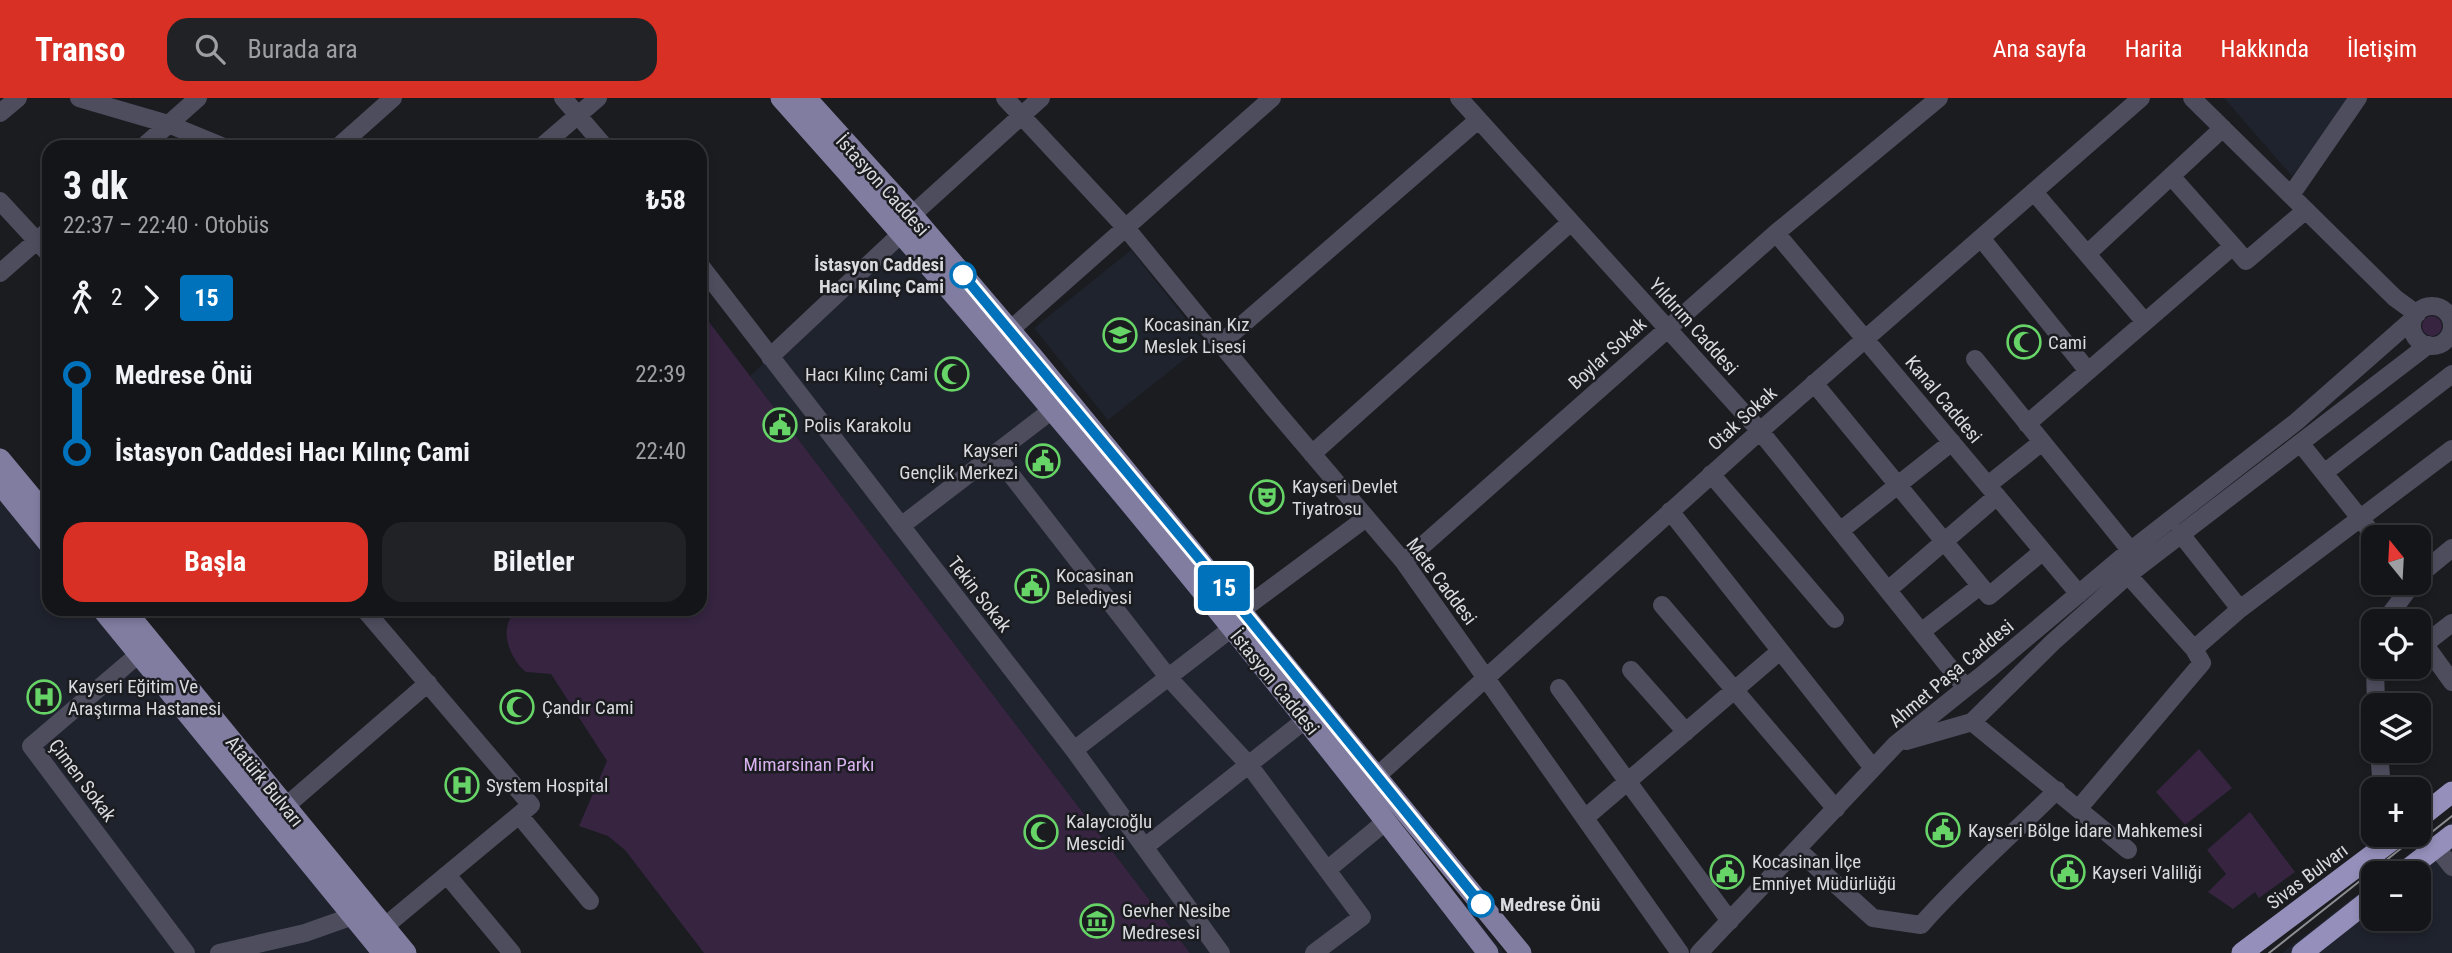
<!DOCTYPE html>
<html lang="tr">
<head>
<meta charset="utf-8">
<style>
	:root { --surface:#141518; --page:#212225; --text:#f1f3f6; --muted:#9d9fa2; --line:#333437; --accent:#d93025 }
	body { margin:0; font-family:"Roboto Condensed",sans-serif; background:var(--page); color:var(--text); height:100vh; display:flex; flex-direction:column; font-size:26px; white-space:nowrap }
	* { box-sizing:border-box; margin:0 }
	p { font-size:23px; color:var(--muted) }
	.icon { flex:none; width:38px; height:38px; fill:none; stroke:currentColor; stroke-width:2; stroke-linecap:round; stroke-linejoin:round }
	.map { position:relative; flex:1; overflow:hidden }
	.sheet { position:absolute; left:42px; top:42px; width:665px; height:476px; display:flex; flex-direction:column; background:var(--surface); border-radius:21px; box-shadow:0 4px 10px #0003,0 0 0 2px var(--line) }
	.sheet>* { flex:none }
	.badge { padding:0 14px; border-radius:5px; font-size:24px; line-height:46px }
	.needle { width:46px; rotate:342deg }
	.tools { position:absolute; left:2361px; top:427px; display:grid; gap:14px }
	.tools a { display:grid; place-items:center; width:70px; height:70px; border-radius:14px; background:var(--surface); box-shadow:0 4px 10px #0003,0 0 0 2px var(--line); font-size:35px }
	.map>.badge { position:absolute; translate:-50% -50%; box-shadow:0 0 0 4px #fff }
	.legs { display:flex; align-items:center; gap:10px; height:77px; padding:0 21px; font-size:23px }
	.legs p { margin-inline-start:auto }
	.overview { display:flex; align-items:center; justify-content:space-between; height:119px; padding:0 21px }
	h1 { font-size:38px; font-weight:700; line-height:52px }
	.action { display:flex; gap:14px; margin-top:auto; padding:14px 21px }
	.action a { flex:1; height:80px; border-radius:21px; background:var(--accent); color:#fff; font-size:28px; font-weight:700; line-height:80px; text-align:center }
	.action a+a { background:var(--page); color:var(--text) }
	ul { padding:0 21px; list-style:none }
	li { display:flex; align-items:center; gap:24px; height:77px; font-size:26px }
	li i { display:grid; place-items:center; width:10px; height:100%; margin:0 9px; background:currentColor }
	li i::after { content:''; width:18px; height:18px; margin:-9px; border:5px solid; border-radius:50%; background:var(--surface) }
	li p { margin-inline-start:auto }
	li:first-child i { background:linear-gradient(#0000 50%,currentColor 0) }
	li:last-child i { background:linear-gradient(currentColor 50%,#0000 0) }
	header { display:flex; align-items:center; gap:42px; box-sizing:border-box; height:98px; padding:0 35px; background:var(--accent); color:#fff }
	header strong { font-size:33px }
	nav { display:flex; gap:38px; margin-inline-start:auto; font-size:24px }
	.search { width:490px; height:63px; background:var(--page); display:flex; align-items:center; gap:18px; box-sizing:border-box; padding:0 24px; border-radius:21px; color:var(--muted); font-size:26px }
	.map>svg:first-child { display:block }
	.built { fill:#1f232d }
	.green { fill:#362440 }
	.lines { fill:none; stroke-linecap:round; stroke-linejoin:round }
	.minor { stroke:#4e4d5e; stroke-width:18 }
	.major { stroke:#807da1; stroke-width:21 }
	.highway { stroke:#9490bb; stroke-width:21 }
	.tram { stroke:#8c8d91; stroke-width:2 }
	.line-1-casing { stroke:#fff; stroke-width:16 }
	.line-1 { stroke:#0072bc; stroke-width:10 }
	.stop-1-dot { fill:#fff; stroke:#0072bc; stroke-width:3.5 }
	.labels { text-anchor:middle; stroke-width:5; stroke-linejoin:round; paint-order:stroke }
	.street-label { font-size:19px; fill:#d9dadd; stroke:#1a1c20 }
	.stop-label { font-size:19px; font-weight:bold; fill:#d9dadd; stroke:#1a1c20; text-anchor:end }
	.poi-label { font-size:19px; fill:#d9dadd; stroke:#1a1c20; text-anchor:start }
	.park-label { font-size:19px; fill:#d9b2ef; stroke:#1a1c20 }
</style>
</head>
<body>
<header>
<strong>Transo</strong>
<div class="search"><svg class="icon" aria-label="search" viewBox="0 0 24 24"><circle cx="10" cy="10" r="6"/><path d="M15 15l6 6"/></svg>Burada ara</div>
<nav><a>Ana sayfa</a><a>Harita</a><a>Hakkında</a><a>İletişim</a></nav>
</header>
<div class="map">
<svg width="2452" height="855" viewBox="0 0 2452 855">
	<rect width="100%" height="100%" fill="#1a1c20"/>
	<path class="built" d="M2224 0H2351L2292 78Z
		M909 131 1186 463 1504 855H1190L750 278Z
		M1131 152 1205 245 1108 322 1034 230Z
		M0 374 49 433V511H113L394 855H0Z
		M2452 723V855H2282L2373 784V821H2418V775H2384Z"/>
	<path class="green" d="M700 212 750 278 1190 855H704L625 752 608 738 579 728 607 663 551 576 526 574C509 560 496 527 519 511H700Z
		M2422 228a10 10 0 1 1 20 0a10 10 0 1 1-20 0Z
		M2199 651 2232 690 2185 727 2156 694Z
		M2250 714 2295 774 2259 800 2255 794 2233 811 2208 794 2226 776 2207 752Z"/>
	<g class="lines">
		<path class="minor" d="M79 0 168 26 224 49
			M563 0 605 49
			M1005 0 1126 130 1275 312 1404 464 1680 855
			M1459 0 1760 333 1966 590
			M2192 0 2395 200 2417 216
			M0 15 18 0
			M143 49 198 0
			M338 49 393 0
			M541 49 598 0
			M2171 78 2233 148
			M2034 94 2145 224
			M2291 97 2358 0
			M0 103 49 156
			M912 117 1041 0
			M1776 135 2079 496
			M1981 140 2088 273
			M2087 156 2223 30
			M700 167 1074 652 1221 855
			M0 175 49 132
			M2412 228a20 20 0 1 1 40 0a20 20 0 1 1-40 0Z
			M1009 233 1272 0
			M1220 246 1478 22
			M770 259 902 135
			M1975 261 2131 453
			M1814 285 1989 498 2043 453
			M2027 326 2233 148 2246 163 2306 112
			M2301 346 2375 439
			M995 356 1168 579 1249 667 1362 819 1314 855
			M1312 356 1571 124
			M2324 375 2452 276
			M1711 376 1835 521
			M1988 387 2042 344
			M1670 413 1873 670
			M901 428 1052 312
			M1840 433 1952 344
			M2180 435 2240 511
			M1404 464 1776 135 1939 0
			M2418 478 2452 450
			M1888 492 1997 398
			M1662 507 1836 711
			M364 511 531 707 384 829
			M1242 512 1366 420
			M2385 523 2413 485
			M1921 534 1980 488
			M2418 537 2452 584
			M2426 545 2452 525
			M2194 551 2240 511 2452 351
			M139 556 31 648 186 855
			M2375 569 2376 607
			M1631 572 1686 634
			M1559 590 1730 823
			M1972 624 2128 752
			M1906 643 1972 624 2053 544 2128 477 2428 247
			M1074 652 1232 530
			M2379 653 2382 691
			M1377 678 1760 333 2141 0
			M286 708 428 585
			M2079 710 2202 565 2194 551 2128 477
			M519 717 590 803
			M1585 720 1780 553
			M1146 748 1305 622
			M2436 749 2452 769
			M1798 752 1873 820 1921 827C1963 779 2012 737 2057 692
			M1327 772 1385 724
			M447 777 512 855
			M219 855 305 835 353 818
			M1699 855 1896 646 1987 573 2126 456 2296 324 2413 221"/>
		<path class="major" d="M781 0C1028 275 1263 562 1488 855
			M806 0 912 117 1033 259 1521 855
			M0 361 49 420
			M0 386 49 446
			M102 511 383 855
			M124 511 406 855"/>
		<path class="highway" d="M2418 721 2452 694
			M2403 775 2452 737
			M2242 855 2399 737
			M2302 855 2373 799"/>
		<path class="tram" d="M2413 749 2452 718
			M2269 855 2418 737"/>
	</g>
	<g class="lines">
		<defs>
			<path id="line-1" d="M963 177 1242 512 1481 806"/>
		</defs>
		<use href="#line-1" class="line-1-casing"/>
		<use href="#line-1" class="line-1"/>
	</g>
	<defs>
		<symbol id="school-ring" viewBox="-11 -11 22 22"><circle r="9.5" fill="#1a1c20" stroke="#66d466" stroke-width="1.5"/><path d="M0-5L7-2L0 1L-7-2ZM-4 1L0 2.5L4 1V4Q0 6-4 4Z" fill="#66d466"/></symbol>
		<symbol id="mosque-ring" viewBox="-11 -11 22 22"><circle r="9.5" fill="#1a1c20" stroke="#66d466" stroke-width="1.5"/><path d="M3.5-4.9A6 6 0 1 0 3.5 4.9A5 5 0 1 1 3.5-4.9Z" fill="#66d466"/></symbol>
		<symbol id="civic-ring" viewBox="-11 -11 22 22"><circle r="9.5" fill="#1a1c20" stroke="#66d466" stroke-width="1.5"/><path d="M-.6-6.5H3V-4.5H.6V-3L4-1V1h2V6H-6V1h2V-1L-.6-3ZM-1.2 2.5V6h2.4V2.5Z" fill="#66d466"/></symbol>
		<symbol id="theatre-ring" viewBox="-11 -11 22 22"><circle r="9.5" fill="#1a1c20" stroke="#66d466" stroke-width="1.5"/><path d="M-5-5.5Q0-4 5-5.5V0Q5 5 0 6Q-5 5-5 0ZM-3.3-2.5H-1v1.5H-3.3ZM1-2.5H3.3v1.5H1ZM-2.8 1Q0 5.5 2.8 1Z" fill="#66d466"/></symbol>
		<symbol id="hospital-ring" viewBox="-11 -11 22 22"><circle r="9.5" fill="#1a1c20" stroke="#66d466" stroke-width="1.5"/><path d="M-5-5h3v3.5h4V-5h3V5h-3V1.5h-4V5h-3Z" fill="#66d466"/></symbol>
		<symbol id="museum-ring" viewBox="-11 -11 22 22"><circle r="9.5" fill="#1a1c20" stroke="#66d466" stroke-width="1.5"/><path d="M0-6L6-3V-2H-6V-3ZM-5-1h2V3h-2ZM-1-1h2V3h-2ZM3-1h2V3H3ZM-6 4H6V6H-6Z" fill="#66d466"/></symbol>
	</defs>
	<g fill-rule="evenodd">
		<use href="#school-ring" x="1101" y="218" width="38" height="38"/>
		<use href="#mosque-ring" x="2005" y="225" width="38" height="38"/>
		<use href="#mosque-ring" x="933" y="257" width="38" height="38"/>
		<use href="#civic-ring" x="761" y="308" width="38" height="38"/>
		<use href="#civic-ring" x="1024" y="344" width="38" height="38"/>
		<use href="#theatre-ring" x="1248" y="380" width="38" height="38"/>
		<use href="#civic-ring" x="1013" y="469" width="38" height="38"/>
		<use href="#hospital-ring" x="25" y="580" width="38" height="38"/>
		<use href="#mosque-ring" x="498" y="590" width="38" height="38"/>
		<use href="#hospital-ring" x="443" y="668" width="38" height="38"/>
		<use href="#civic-ring" x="1924" y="713" width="38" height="38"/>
		<use href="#mosque-ring" x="1022" y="715" width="38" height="38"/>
		<use href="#civic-ring" x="1708" y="755" width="38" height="38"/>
		<use href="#civic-ring" x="2049" y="755" width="38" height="38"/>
		<use href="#museum-ring" x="1078" y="804" width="38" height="38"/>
	</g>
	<g class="stop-1-dot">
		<circle cx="963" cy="177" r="12"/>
		<circle cx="1481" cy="806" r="12"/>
	</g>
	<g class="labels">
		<g class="street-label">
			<text transform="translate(883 87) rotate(48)" y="7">İstasyon Caddesi</text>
			<text transform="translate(1694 228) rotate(48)" y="7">Yıldırım Caddesi</text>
			<text transform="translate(1607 255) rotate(-42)" y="7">Boylar Sokak</text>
			<text transform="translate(1944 301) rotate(50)" y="7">Kanal Caddesi</text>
			<text transform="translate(1742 320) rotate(-42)" y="7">Otak Sokak</text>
			<text transform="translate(1442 483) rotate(53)" y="7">Mete Caddesi</text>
			<text transform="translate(980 496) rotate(52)" y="7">Tekin Sokak</text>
			<text transform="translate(1951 575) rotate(-40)" y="7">Ahmet Paşa Caddesi</text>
			<text transform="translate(1275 584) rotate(51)" y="7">İstasyon Caddesi</text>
			<text transform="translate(83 682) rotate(53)" y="7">Çimen Sokak</text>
			<text transform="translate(265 683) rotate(51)" y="7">Atatürk Bulvarı</text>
			<text transform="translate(2307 778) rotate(-37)" y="7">Sivas Bulvarı</text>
		</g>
		<g class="stop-label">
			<text x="944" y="173">İstasyon Caddesi<tspan x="944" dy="22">Hacı Kılınç Cami</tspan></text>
			<text x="1500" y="813" text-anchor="start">Medrese Önü</text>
		</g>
		<g class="poi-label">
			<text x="1144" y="233">Kocasinan Kız<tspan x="1144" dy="22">Meslek Lisesi</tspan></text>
			<text x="2048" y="251">Cami</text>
			<text x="928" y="283" text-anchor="end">Hacı Kılınç Cami</text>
			<text x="804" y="334">Polis Karakolu</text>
			<text x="1018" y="359" text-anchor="end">Kayseri<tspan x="1018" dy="22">Gençlik Merkezi</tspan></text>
			<text x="1292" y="395">Kayseri Devlet<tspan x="1292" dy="22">Tiyatrosu</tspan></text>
			<text x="1056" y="484">Kocasinan<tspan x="1056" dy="22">Belediyesi</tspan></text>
			<text x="68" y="595">Kayseri Eğitim Ve<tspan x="68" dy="22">Araştırma Hastanesi</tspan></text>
			<text x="542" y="616">Çandır Cami</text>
			<text x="486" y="694">System Hospital</text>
			<text x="1066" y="730">Kalaycıoğlu<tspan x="1066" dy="22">Mescidi</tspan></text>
			<text x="1968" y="739">Kayseri Bölge İdare Mahkemesi</text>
			<text x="1752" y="770">Kocasinan İlçe<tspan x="1752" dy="22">Emniyet Müdürlüğü</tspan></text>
			<text x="2092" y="781">Kayseri Valiliği</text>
			<text x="1122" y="819">Gevher Nesibe<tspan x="1122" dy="22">Medresesi</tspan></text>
		</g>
		<g class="park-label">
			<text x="809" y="673">Mimarsinan Parkı</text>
		</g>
	</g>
</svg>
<div class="tools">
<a><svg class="needle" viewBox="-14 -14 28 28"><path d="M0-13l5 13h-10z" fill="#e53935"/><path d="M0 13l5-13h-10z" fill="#9d9fa2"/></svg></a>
<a><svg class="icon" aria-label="locate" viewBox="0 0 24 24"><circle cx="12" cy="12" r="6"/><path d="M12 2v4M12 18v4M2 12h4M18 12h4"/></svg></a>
<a><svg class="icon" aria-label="layers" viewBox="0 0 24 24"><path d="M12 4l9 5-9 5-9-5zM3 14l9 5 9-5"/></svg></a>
<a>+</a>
<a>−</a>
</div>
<b class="badge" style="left:1224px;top:490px;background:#0072bc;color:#fff">15</b>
<section class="sheet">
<div class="overview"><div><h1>3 dk</h1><p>22:37 – 22:40 · Otobüs</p></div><b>₺58</b></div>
<div class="legs"><svg class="icon" aria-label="walk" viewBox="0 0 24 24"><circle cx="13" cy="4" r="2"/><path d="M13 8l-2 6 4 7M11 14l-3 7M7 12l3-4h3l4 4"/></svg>2<svg class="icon" aria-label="forward" viewBox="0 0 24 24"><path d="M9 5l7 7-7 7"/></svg><b class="badge" style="background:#0072bc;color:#fff">15</b></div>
<ul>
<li><i style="color:#0072bc"></i><b>Medrese Önü</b><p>22:39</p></li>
<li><i style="color:#0072bc"></i><b>İstasyon Caddesi Hacı Kılınç Cami</b><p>22:40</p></li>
</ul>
<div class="action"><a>Başla</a><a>Biletler</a></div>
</section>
</div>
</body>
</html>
